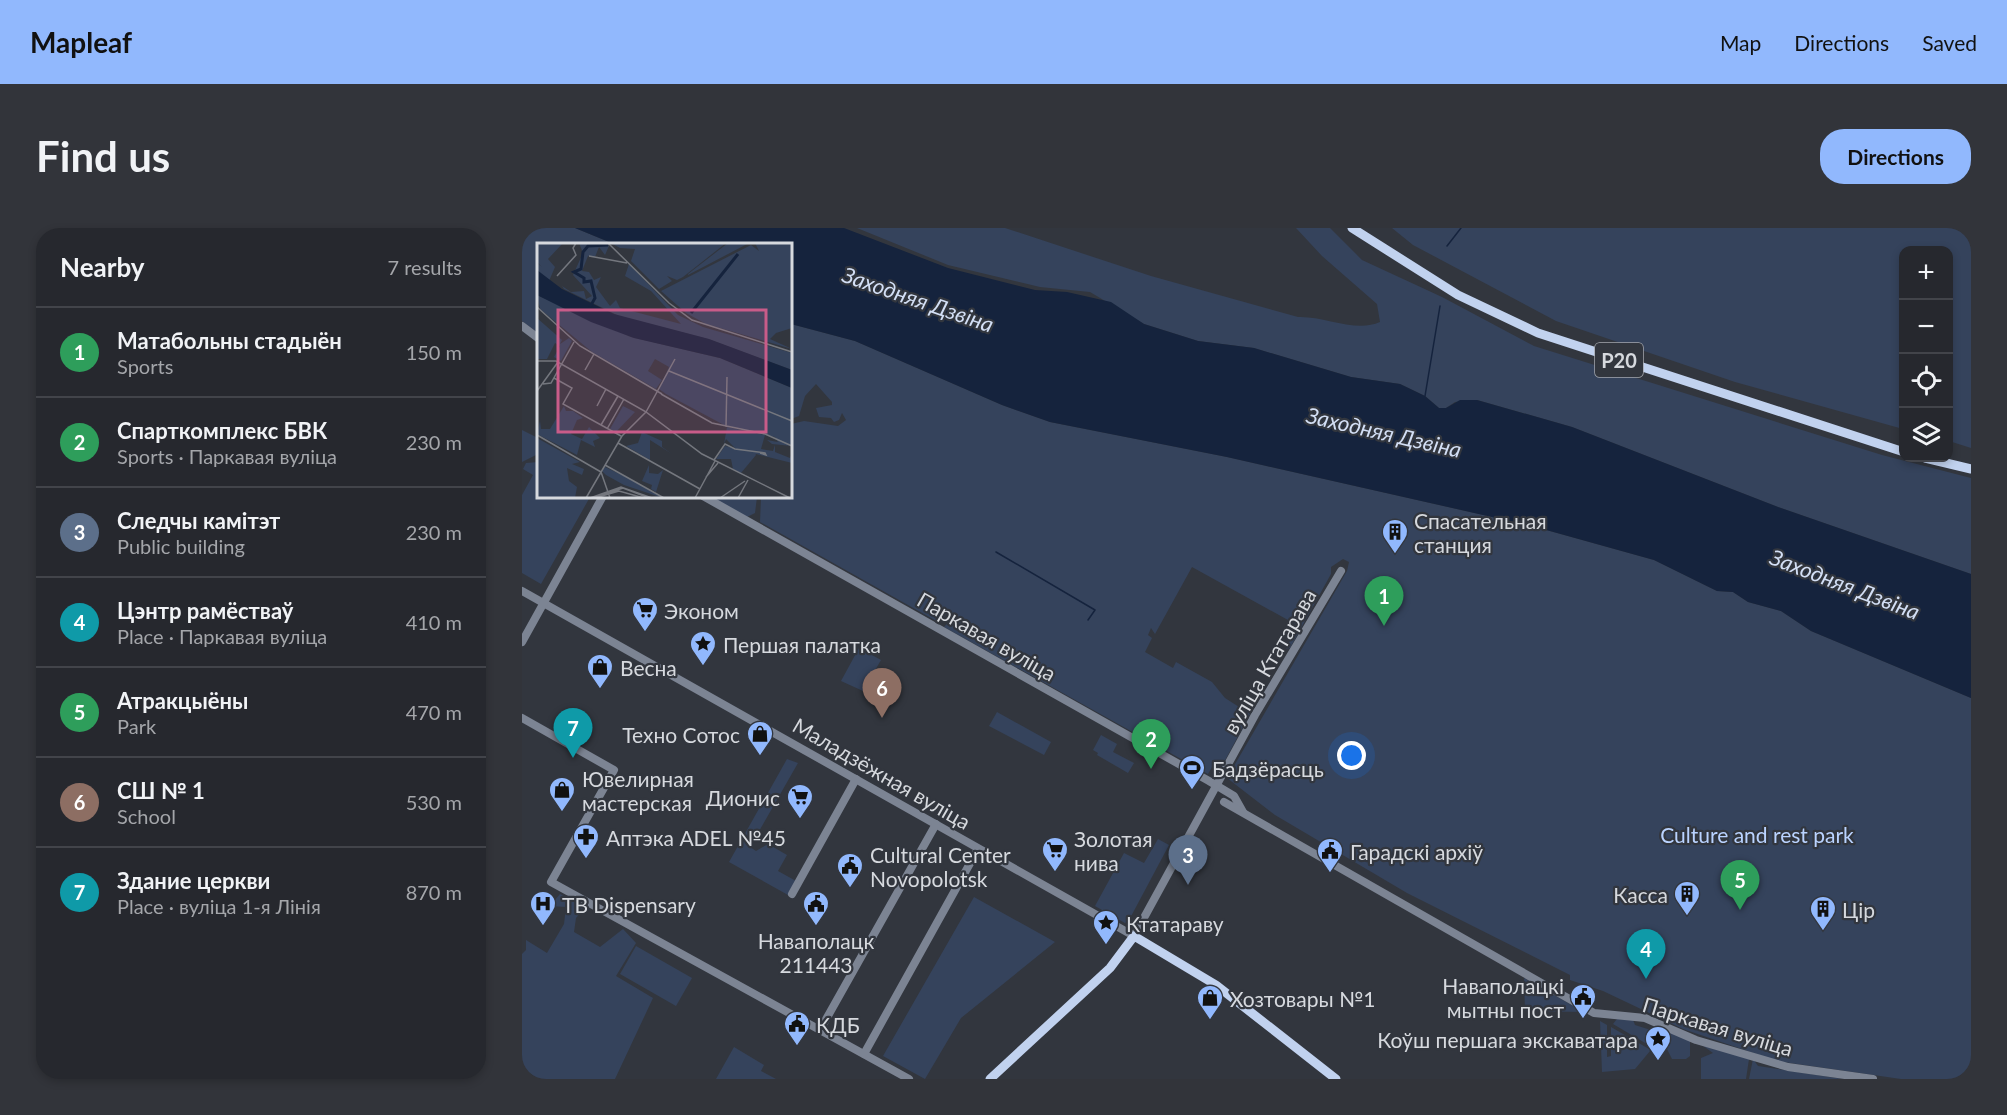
<!DOCTYPE html>
<meta charset="utf-8">
<style>
body{margin:0;font-family:Lato,sans-serif;background:#32343a;color:#f1f3f6}
.controls{position:absolute;right:18px;top:18px;display:grid;overflow:hidden;border-radius:12px;box-shadow:0 3px 9px #0003}
.controls button{width:54px;height:54px;display:grid;place-items:center;padding:0;border:0;border-bottom:2px solid #42444a;background:#26282e;color:#f1f3f6;font:30px sans-serif}
.you{position:absolute;left:830px;top:528px;width:21px;height:21px;margin:-15px;border:4px solid #fff;border-radius:50%;background:#1a73e8;box-shadow:0 0 0 9px #1a73e833}
.badge{display:grid;place-items:center;width:39px;height:39px;border-radius:50%;background:#91b8fd;color:#fff;font-size:20px;font-weight:700}
.pin{position:absolute;translate:-50% -50px;filter:drop-shadow(0 2px 3px #0008)}
.pin::after{content:'';position:absolute;top:32px;width:21px;height:18px;background:inherit;clip-path:polygon(0 0,100% 0,50% 100%)}
.list{margin:0;padding:0;list-style:none}
h2{display:flex;justify-content:space-between;align-items:center;height:78px;margin:0;padding:0 24px;font-size:26px}
h2 small{font-size:20px;font-weight:400;color:#a4a6aa}
.list li{display:grid;grid-template-columns:39px 1fr auto;gap:18px;align-items:center;box-sizing:border-box;height:90px;padding:0 24px;border-top:2px solid #42444a}
.list b{display:block;font-size:22px;white-space:nowrap}
.list p{margin:0;font-size:20px;white-space:nowrap;color:#a4a6aa}
.list em{font-size:20px;font-style:normal;color:#a4a6aa}
.icon{flex:none;width:33px;height:33px;fill:none;stroke:currentColor;stroke-width:2;stroke-linecap:round;stroke-linejoin:round}
.map{position:relative;flex:none;width:1449px;height:851px;overflow:hidden;border-radius:24px}
header{display:flex;align-items:center;gap:36px;box-sizing:border-box;height:84px;padding:0 30px;background:#91b8fd;color:#111}
header strong{font-size:28px}
nav{display:flex;gap:33px;margin-inline-start:auto;font-size:21px}
.intro{display:flex;align-items:center;justify-content:space-between;box-sizing:border-box;height:144px;padding:0 36px}
h1{margin:0;font-size:42px}
.button{padding:15px 27px;border-radius:24px;background:#91b8fd;color:#111;font-size:21px;font-weight:700}
main{display:flex;gap:36px;padding:0 36px}
aside{flex:1;background:#26282e;border-radius:24px;box-shadow:0 3px 9px #0003}
.map>svg:first-child{display:block}
.green{fill:#35435c}
.water{fill:#15233d}
.lines{fill:none;stroke-linecap:round;stroke-linejoin:round}
.stream{stroke:#15233d;stroke-width:1.5}
.minor{stroke:#7c8493;stroke-width:8}
.major{stroke:#c1d2ef;stroke-width:9}
.labels{text-anchor:middle;dominant-baseline:central;stroke-width:4.5;stroke-linejoin:round;paint-order:stroke}
.shield{fill:#32363e;stroke:#a5a8ae;stroke-width:1.5}
.shield-label{font-size:20px;font-weight:bold;fill:#d6d9de}
.poi-label{font-size:21px;fill:#d6d9de;stroke:#32363e;text-anchor:start}
.street-label{font-size:21px;fill:#d6d9de;stroke:#32363e}
.park-label{font-size:21px;fill:#bad3ff;stroke:#32363e}
.water-label{font-size:22px;font-style:italic;fill:#d3dff5;stroke:#32363e}
.inset-river{fill:none;stroke:#15233d;stroke-width:3}
.inset-road{fill:none;stroke:#74777e;stroke-width:1.5}
.view{fill:#c95c89;fill-opacity:0.15;stroke:#c95c89;stroke-width:3}
.inset-edge{fill:none;stroke:#d6d9de;stroke-width:3}
</style>
<header>
<strong>Mapleaf</strong>
<nav><a>Map</a><a>Directions</a><a>Saved</a></nav>
</header>
<div class="intro"><h1>Find us</h1><a class="button">Directions</a></div>
<main>
<aside>
<h2>Nearby<small>7 results</small></h2>
<ul class="list">
<li><span class="badge" style="background:#2e9e5b">1</span><div><b>Матабольны стадыён</b><p>Sports</p></div><em>150 m</em></li>
<li><span class="badge" style="background:#2e9e5b">2</span><div><b>Спарткомплекс БВК</b><p>Sports · Паркавая вуліца</p></div><em>230 m</em></li>
<li><span class="badge" style="background:#5c6f8a">3</span><div><b>Следчы камітэт</b><p>Public building</p></div><em>230 m</em></li>
<li><span class="badge" style="background:#0f9aa8">4</span><div><b>Цэнтр рамёстваў</b><p>Place · Паркавая вуліца</p></div><em>410 m</em></li>
<li><span class="badge" style="background:#2e9e5b">5</span><div><b>Атракцыёны</b><p>Park</p></div><em>470 m</em></li>
<li><span class="badge" style="background:#8d6e63">6</span><div><b>СШ № 1</b><p>School</p></div><em>530 m</em></li>
<li><span class="badge" style="background:#0f9aa8">7</span><div><b>Здание церкви</b><p>Place · вуліца 1-я Лінія</p></div><em>870 m</em></li>
</ul>
</aside>
<div class="map">
<svg width="1449" height="851" viewBox="0 0 1449 851">
<rect width="100%" height="100%" fill="#32363e"/>
<g class="green">
<path d="M0 0H53L92 16H16V105L0 93Z"/>
<path d="M335 0H483L629 48 776 89C803 88 834 105 858 94L855 76 800 28 774 0H808L840 32 920 69 1012 118 1360 227 1449 250V346L1256 279 1050 199 955 172 933 174 924 180H917L903 168 878 156 829 149 732 120 676 113 622 96 568 64 518 59 426 37Z"/>
<path d="M870 0H1449V220L1427 213 1426 22H1382L1381 201 1213 154 1034 93 891 17Z"/>
<path d="M269 96 333 113 480 177 528 194 705 229 1010 298 1132 332 1195 363 1211 364 1226 374 1259 383 1289 403 1449 470V851H1379L1255 833 1161 801 1081 763 1048 752V747L885 665 753 587 705 550 825 343 827 334 821 331 809 339V346L768 420 764 421 775 397 670 339 633 406 629 400 626 407 630 410 623 424 651 440 654 434 690 454 703 470 728 486 700 538 693 534 686 546 422 399 431 389 425 385 418 395 238 294 239 269 268 268 269 196 282 193 316 198 324 192 320 185 317 192 312 194 309 190 297 189 294 180 310 177V174L294 156 283 168 277 188 269 191Z"/>
<path d="M0 202 16 210V226L0 234Z"/>
<path d="M16 234V268L68 269 19 356 0 345V267L11 247 1 241 4 235Z"/>
<path d="M188 269H235L233 285 225 289Z"/>
<path d="M337 420 359 432 341 463 319 453Z"/>
<path d="M475 484 529 514 522 527 467 498Z"/>
<path d="M579 507 595 516 591 524 612 535 606 545 575 527 576 525 571 522Z"/>
<path d="M265 531 276 535 228 619 234 623 246 616 265 627 256 643 274 653 266 667 207 634Z"/>
<path d="M636 611 647 617 606 694 603 695 573 678 602 625 622 635Z"/>
<path d="M38 666 63 679 54 690 52 704 78 719 101 701 114 715 94 748 131 770 93 851H0V726L4 722V712L25 725 42 696 44 679 28 678Z"/>
<path d="M452 669 533 714 439 790 403 851 361 828Z"/>
<path d="M114 718 170 750 154 778 98 746Z"/>
<path d="M1002 750 1062 784 1003 783Z"/>
<path d="M1095 791 1111 792 1113 797 1141 806V818L1135 822 1091 796Z"/>
<path d="M1078 793 1085 797V829L1089 828V799L1127 821 1128 823 1113 841 1080 844Z"/>
<path d="M1144 802 1168 812V828L1164 831H1150L1144 819Z"/>
<path d="M1180 817 1227 831 1224 851H1179V830L1191 825Z"/>
<path d="M212 819 242 837 239 843 254 851H194Z"/>
<path d="M1231 831 1236 838 1321 851H1227Z"/>
</g>
<path class="water" d="M53 0H322L426 40 513 62 545 64 589 74 622 96 676 113 732 120 829 149 878 156 903 168 917 180H924L938 172H955L1050 199 1256 279 1449 346V470L1289 403 1259 383 1226 374 1211 364 1195 363 1132 332 1010 298 705 229 528 194 480 177 333 113 269 96 268 16H92Z"/>
<g class="lines">
<g class="stream">
<path d="M925 18 939 0"/>
<path d="M903 168 918 78"/>
<path d="M474 324 573 382 566 392"/>
</g>
<g class="minor">
<path d="M0 98 16 110"/>
<path d="M181 268 687 553 712 568 721 584"/>
<path d="M0 363 612 708 733 487 819 343"/>
<path d="M0 414 81 268"/>
<path d="M0 490 92 542 29 654 387 851"/>
<path d="M702 574 1072 785 1123 790 1174 812 1266 839 1351 851"/>
<path d="M270 666 334 551"/>
<path d="M298 802 414 596"/>
<path d="M342 826 456 621"/>
</g>
<g class="major">
<path d="M830 0 936 67 1016 105 1382 224"/>
<path d="M1403 230 1449 241"/>
<path d="M468 851 588 740 612 708 694 757 814 851"/>
</g>
</g>
<defs>
<symbol id="building-pin" viewBox="-11 -11 22 30"><path d="M0 17L-7.5 6A9.5 9.5 0 1 1 7.5 6Z" fill="#91b8fd" stroke="#32363e"/><path d="M-4-6H4V6H1V3H-1V6H-4ZM-2.5-4.3h1.7v1.8h-1.7ZM.8-4.3h1.7v1.8H.8ZM-2.5-1h1.7V.8h-1.7ZM.8-1h1.7V.8H.8Z" fill="#111"/></symbol>
<symbol id="supermarket-pin" viewBox="-11 -11 22 30"><path d="M0 17L-7.5 6A9.5 9.5 0 1 1 7.5 6Z" fill="#91b8fd" stroke="#32363e"/><path d="M-6-5.5h2.5l.6 2H6L4.5 2H-2.5L-4.4-4H-6ZM-1.5 3.2a1.3 1.3 0 1 0 .1 0ZM3 3.2a1.3 1.3 0 1 0 .1 0Z" fill="#111"/></symbol>
<symbol id="sight-pin" viewBox="-11 -11 22 30"><path d="M0 17L-7.5 6A9.5 9.5 0 1 1 7.5 6Z" fill="#91b8fd" stroke="#32363e"/><path d="M0-6L1.8-2.2L6-1.7L2.9 1.2L3.7 5.4L0 3.3L-3.7 5.4L-2.9 1.2L-6-1.7L-1.8-2.2Z" fill="#111"/></symbol>
<symbol id="shop-pin" viewBox="-11 -11 22 30"><path d="M0 17L-7.5 6A9.5 9.5 0 1 1 7.5 6Z" fill="#91b8fd" stroke="#32363e"/><path d="M-5-2.5h2.3a2.7 3.5 0 0 1 5.4 0H5L5.5 6h-11ZM-1.5-2.5h3a1.5 2.3 0 0 0-3 0Z" fill="#111"/></symbol>
<symbol id="stadium-pin" viewBox="-11 -11 22 30"><path d="M0 17L-7.5 6A9.5 9.5 0 1 1 7.5 6Z" fill="#91b8fd" stroke="#32363e"/><path d="M0-5a6.5 5 0 1 0 0 10a6.5 5 0 1 0 0-10ZM-3.5-1.8h7v3.6h-7Z" fill="#111"/></symbol>
<symbol id="pharmacy-pin" viewBox="-11 -11 22 30"><path d="M0 17L-7.5 6A9.5 9.5 0 1 1 7.5 6Z" fill="#91b8fd" stroke="#32363e"/><path d="M-2-6h4v4h4v4h-4v4h-4v-4h-4v-4h4Z" fill="#111"/></symbol>
<symbol id="civic-pin" viewBox="-11 -11 22 30"><path d="M0 17L-7.5 6A9.5 9.5 0 1 1 7.5 6Z" fill="#91b8fd" stroke="#32363e"/><path d="M-.6-6.5H3V-4.5H.6V-3L4-1V1h2V6H-6V1h2V-1L-.6-3ZM-1.2 2.5V6h2.4V2.5Z" fill="#111"/></symbol>
<symbol id="hospital-pin" viewBox="-11 -11 22 30"><path d="M0 17L-7.5 6A9.5 9.5 0 1 1 7.5 6Z" fill="#91b8fd" stroke="#32363e"/><path d="M-5-5h3v3.5h4V-5h3V5h-3V1.5h-4V5h-3Z" fill="#111"/></symbol>
</defs>
<g fill-rule="evenodd">
<use href="#building-pin" x="858" y="289" width="30" height="40"/>
<use href="#supermarket-pin" x="108" y="367" width="30" height="40"/>
<use href="#sight-pin" x="166" y="401" width="30" height="40"/>
<use href="#shop-pin" x="63" y="424" width="30" height="40"/>
<use href="#shop-pin" x="223" y="491" width="30" height="40"/>
<use href="#stadium-pin" x="655" y="525" width="30" height="40"/>
<use href="#shop-pin" x="25" y="547" width="30" height="40"/>
<use href="#supermarket-pin" x="263" y="554" width="30" height="40"/>
<use href="#pharmacy-pin" x="49" y="594" width="30" height="40"/>
<use href="#supermarket-pin" x="518" y="607" width="30" height="40"/>
<use href="#civic-pin" x="793" y="608" width="30" height="40"/>
<use href="#civic-pin" x="313" y="623" width="30" height="40"/>
<use href="#building-pin" x="1150" y="651" width="30" height="40"/>
<use href="#hospital-pin" x="6" y="661" width="30" height="40"/>
<use href="#civic-pin" x="279" y="661" width="30" height="40"/>
<use href="#building-pin" x="1286" y="666" width="30" height="40"/>
<use href="#sight-pin" x="569" y="680" width="30" height="40"/>
<use href="#civic-pin" x="1046" y="754" width="30" height="40"/>
<use href="#shop-pin" x="673" y="755" width="30" height="40"/>
<use href="#civic-pin" x="260" y="781" width="30" height="40"/>
<use href="#sight-pin" x="1121" y="796" width="30" height="40"/>
</g>
<g class="labels">
<rect class="shield" x="1073" y="115" width="48" height="34" rx="4.5"/>
<g class="shield-label">
<text x="1097" y="132">Р20</text>
</g>
<g class="poi-label">
<text x="892" y="292">Спасательная<tspan x="892" dy="24">станция</tspan></text>
<text x="142" y="382">Эконом</text>
<text x="201" y="416">Першая палатка</text>
<text x="98" y="439">Весна</text>
<text x="218" y="506" text-anchor="end">Техно Сотос</text>
<text x="690" y="540">Бадзёрасць</text>
<text x="60" y="550">Ювелирная<tspan x="60" dy="24">мастерская</tspan></text>
<text x="258" y="569" text-anchor="end">Дионис</text>
<text x="84" y="609">Аптэка ADEL №45</text>
<text x="552" y="610">Золотая<tspan x="552" dy="24">нива</tspan></text>
<text x="828" y="623">Гарадскі архіў</text>
<text x="348" y="626">Cultural Center<tspan x="348" dy="24">Novopolotsk</tspan></text>
<text x="1146" y="666" text-anchor="end">Касса</text>
<text x="40" y="676">TB Dispensary</text>
<text x="1320" y="681">Цір</text>
<text x="604" y="695">Ктатараву</text>
<text x="294" y="712" text-anchor="middle">Наваполацк<tspan x="294" dy="24">211443</tspan></text>
<text x="1042" y="757" text-anchor="end">Наваполацкі<tspan x="1042" dy="24">мытны пост</tspan></text>
<text x="708" y="770">Хозтовары №1</text>
<text x="294" y="796">КДБ</text>
<text x="1116" y="811" text-anchor="end">Коўш першага экскаватара</text>
</g>
<g class="street-label">
<text transform="translate(465 408) rotate(30)">Паркавая вуліца</text>
<text transform="translate(747 433) rotate(-60)">вуліца Ктатарава</text>
<text transform="translate(360 545) rotate(30)">Маладзёжная вуліца</text>
<text transform="translate(1196 798) rotate(17)">Паркавая вуліца</text>
</g>
<g class="park-label">
<text x="1235" y="606">Culture and rest park</text>
</g>
<g class="water-label">
<text transform="translate(396 71) rotate(19)">Заходняя Дзвіна</text>
<text transform="translate(862 204) rotate(13)">Заходняя Дзвіна</text>
<text transform="translate(1323 356) rotate(21)">Заходняя Дзвіна</text>
</g>
</g>
<g transform="translate(15 15)">
<rect width="255" height="255" fill="#32363e"/>
<path d="M0 0H26L11 16 18 24 12 38 0 27V20L5 24 0 19ZM42 0H69L72 3 68 12 62 4 58 14 51 13 45 28 52 29 57 37 64 34 59 44 73 63 79 57 83 65 144 81 114 48 88 33 92 21 141 72 166 84 255 110V127L171 96 82 73 27 46 25 43 34 49 47 48 49 56 55 53 36 32 46 10ZM74 0H189L146 34 140 37 130 33 135 38 122 46 94 18 98 6 83 5ZM191 0H212L151 32V31ZM218 0H255V85L239 90 233 96 255 106 169 81 149 70 124 48 214 2 222 8ZM0 52 94 94 183 115 255 145V203L235 201 230 197 241 199 238 194 187 182 129 151 122 146 132 124 118 116 111 128 125 137 119 146 55 109 3 66ZM0 75 25 97 23 101 32 95 35 98 24 118 17 114 23 103 18 100 10 116H0ZM27 163 29 168H36L46 175 40 177 34 191 45 196 52 184 63 195 56 198 58 204 44 197 40 212 0 191 3 178 4 186H13ZM86 163 98 169 79 189 73 186ZM190 184 228 192 224 206 236 208 238 202V209L253 215 255 210V220L199 206 189 196 187 201ZM105 189 125 198V204L135 211 113 197V217L89 203 101 200ZM0 195 43 219 35 221 47 226 45 232 30 225 32 238 40 244 38 255H0ZM188 203 218 210 219 212 204 230 196 226 194 216H179ZM112 222V230L121 231 126 227 119 249 114 246 115 242 105 238ZM68 224 89 234 126 255 87 242 69 232 65 228Z" fill="#35435c"/>
<path d="M0 27 25 46 77 71 172 96 255 127V145L183 115 97 95 54 79 0 52Z" fill="#15233d"/>
<path class="inset-river" d="M53 64 58 55 54 38 47 39V35L37 29 44 26 46 9 51 3 71 2M154 70 201 11"/>
<path class="inset-road" d="M71 0 132 60 155 77 255 109M52 13 90 20M20 33 39 12 36 5 39 0M0 64 43 103 125 151M0 118H19L109 169 138 116M48 127 57 111M132 128 255 178M17 135 35 145 26 161 84 193M6 141 14 140 37 99M0 148 21 119M124 151 175 180 228 191 255 203M60 163 69 146M64 182 81 153M189 184 190 134M70 186 87 156M0 192 64 229M81 200 163 246M177 217 188 201 198 206 228 210 229 212 223 210M68 222 127 255M64 229 73 255M169 234 181 220M49 255 85 193 109 169 165 211 253 255M53 255 84 244 115 255M56 255 86 245 112 255M58 255 82 248 107 255M158 255 178 218M183 255 208 238M201 255 211 237"/>
<path class="view" d="M21 67H229V189H21Z"/>
<rect width="255" height="255" class="inset-edge"/>
</g>
</svg>
<div class="controls">
<button>+</button>
<button>−</button>
<button><svg class="icon" aria-label="locate" viewBox="0 0 24 24"><circle cx="12" cy="12" r="6"/><path d="M12 2v4M12 18v4M2 12h4M18 12h4"/></svg></button>
<button><svg class="icon" aria-label="layers" viewBox="0 0 24 24"><path d="M12 4l9 5-9 5-9-5zM3 14l9 5 9-5"/></svg></button>
</div>
<div class="you"></div>
<div class="pin badge" style="left:862px;top:398px;background:#2e9e5b">1</div>
<div class="pin badge" style="left:629px;top:541px;background:#2e9e5b">2</div>
<div class="pin badge" style="left:666px;top:657px;background:#5c6f8a">3</div>
<div class="pin badge" style="left:1124px;top:751px;background:#0f9aa8">4</div>
<div class="pin badge" style="left:1218px;top:682px;background:#2e9e5b">5</div>
<div class="pin badge" style="left:360px;top:490px;background:#8d6e63">6</div>
<div class="pin badge" style="left:51px;top:530px;background:#0f9aa8">7</div>
</div>
</main>
